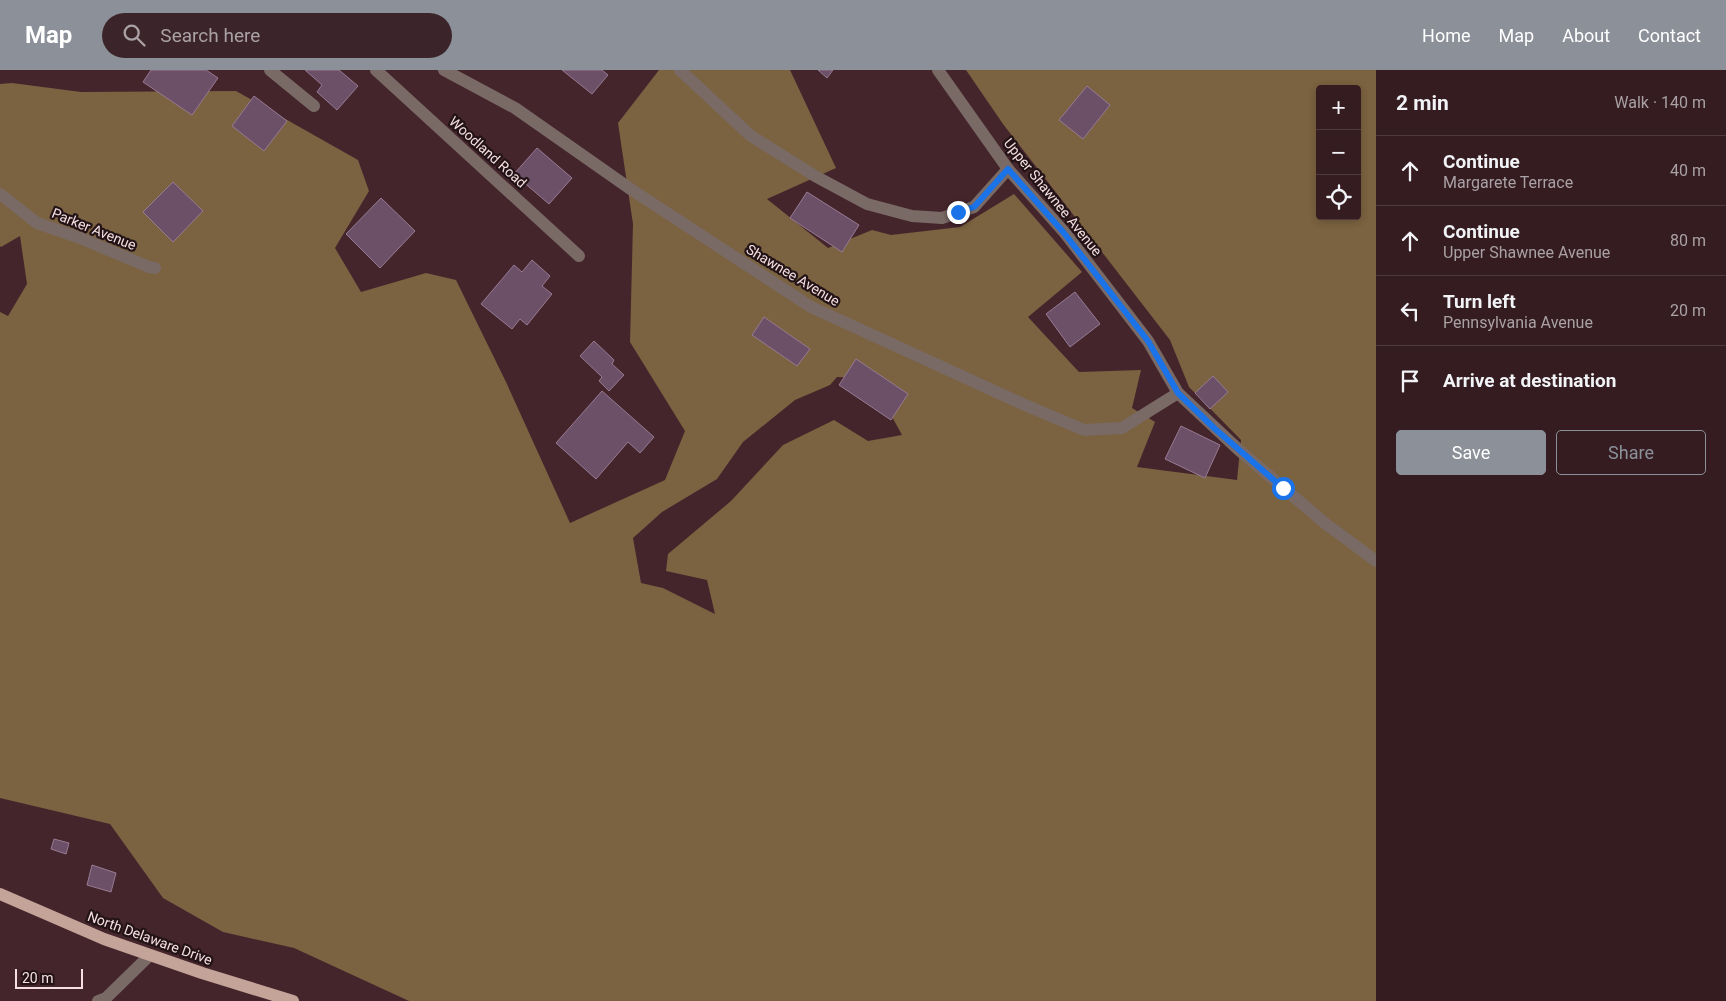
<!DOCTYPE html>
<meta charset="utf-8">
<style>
body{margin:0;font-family:Roboto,sans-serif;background:#3c252a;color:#f1f3f6}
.controls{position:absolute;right:15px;top:15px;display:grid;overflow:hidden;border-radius:5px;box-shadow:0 2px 8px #0003}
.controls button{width:45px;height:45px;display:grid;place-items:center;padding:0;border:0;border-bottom:1px solid #4e3a3f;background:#341c21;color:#f1f3f6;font:25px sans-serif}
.scale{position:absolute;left:15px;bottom:12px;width:68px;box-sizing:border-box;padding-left:5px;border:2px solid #f5dfe3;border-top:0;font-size:14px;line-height:18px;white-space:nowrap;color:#f5dfe3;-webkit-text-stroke:4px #221316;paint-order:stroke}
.stop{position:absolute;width:15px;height:15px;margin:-11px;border:4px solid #1a73e8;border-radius:50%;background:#fff}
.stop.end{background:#1a73e8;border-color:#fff;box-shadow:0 1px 5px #0008}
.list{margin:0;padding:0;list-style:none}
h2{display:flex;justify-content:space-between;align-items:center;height:65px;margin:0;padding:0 20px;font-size:21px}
h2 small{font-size:16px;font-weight:400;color:#a9a1a5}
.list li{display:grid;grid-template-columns:32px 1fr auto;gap:15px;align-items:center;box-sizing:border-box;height:70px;padding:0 20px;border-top:1px solid #4e3a3f}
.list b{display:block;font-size:19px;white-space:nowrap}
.list p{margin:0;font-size:16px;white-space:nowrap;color:#a9a1a5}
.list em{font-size:16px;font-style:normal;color:#a9a1a5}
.actions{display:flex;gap:10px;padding:15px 20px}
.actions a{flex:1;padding:11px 0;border:1px solid #8c9099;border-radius:5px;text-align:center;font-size:18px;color:#8c9099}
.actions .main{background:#8c9099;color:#fff}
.icon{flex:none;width:28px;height:28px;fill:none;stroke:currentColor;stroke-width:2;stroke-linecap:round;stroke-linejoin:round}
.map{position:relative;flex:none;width:1376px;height:931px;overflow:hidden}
header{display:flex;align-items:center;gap:30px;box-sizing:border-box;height:70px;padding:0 25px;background:#8c9099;color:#fff}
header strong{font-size:24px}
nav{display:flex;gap:28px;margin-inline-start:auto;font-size:18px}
.search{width:350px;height:45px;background:#3c252a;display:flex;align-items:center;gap:12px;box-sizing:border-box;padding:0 18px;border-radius:28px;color:#a9a1a5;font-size:19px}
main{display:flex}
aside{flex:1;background:#341c21}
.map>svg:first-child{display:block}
.forest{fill:#7b6240;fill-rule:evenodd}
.building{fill:#6b5067;stroke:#977b93}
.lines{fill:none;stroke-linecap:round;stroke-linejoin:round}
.minor{stroke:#7a6a65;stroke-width:12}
.major{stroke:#c4a398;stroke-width:12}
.route{stroke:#1a73e8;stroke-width:6}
.labels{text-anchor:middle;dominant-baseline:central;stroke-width:4.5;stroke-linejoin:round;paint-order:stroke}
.street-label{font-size:14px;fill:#f5dfe3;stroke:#221316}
</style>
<header>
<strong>Map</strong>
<div class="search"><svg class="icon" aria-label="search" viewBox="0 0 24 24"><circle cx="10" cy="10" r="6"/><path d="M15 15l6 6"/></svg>Search here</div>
<nav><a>Home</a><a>Map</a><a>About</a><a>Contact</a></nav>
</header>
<main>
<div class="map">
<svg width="1376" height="931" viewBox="0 0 1376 931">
<rect width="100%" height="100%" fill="#45252c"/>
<path class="forest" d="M659 0H790L836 98 767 129 828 178 872 160 891 165 960 157 1014 124 1082 202 1028 247 1079 302 1141 300 1132 338 1155 352 1137 397 1237 410 1241 370 1189 317 1170 270 1003 54 966 0H1376V931H409L294 878 223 862 163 828 110 754 0 728V242L8 246 27 214 20 166 1 177 0 176V14L12 13 81 22 236 21 358 90 369 121 335 178 361 222 426 203 456 210 506 312 570 453 665 410 685 361 630 272 633 154 618 53ZM1320 19H1357V146H1320ZM837 307 861 308 874 314 902 365 868 371 834 350 783 375 731 431 668 484 666 501 707 510 715 544 663 518 641 513 633 468 662 442 717 409 743 372 795 330 830 315Z"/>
<g class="building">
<path d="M151 0H206L218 8 192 45 143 12Z"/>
<path d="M305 0H339L358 16 337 40 317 22 322 15Z"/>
<path d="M562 0H602L608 5 592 24Z"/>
<path d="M818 0H833L827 8Z"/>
<path d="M1087 16 1110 35 1083 69 1059 50Z"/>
<path d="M254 26 287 51 264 81 232 56Z"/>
<path d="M537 78 572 108 549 134 514 104Z"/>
<path d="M173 112 203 141 173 172 143 142Z"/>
<path d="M807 122 859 155 842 182 790 148Z"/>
<path d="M381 128 415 161 380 198 346 164Z"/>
<path d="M532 190 550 206 542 216 552 224 527 255 520 249 512 259 481 234 514 195 522 202Z"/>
<path d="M1075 222 1100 254 1070 277 1046 244Z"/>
<path d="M764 247 810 279 797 296 752 265Z"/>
<path d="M594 271 614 290 612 294 624 305 609 321 599 311 602 307 580 286Z"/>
<path d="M856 289 908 324 891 350 839 315Z"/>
<path d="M1213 306 1228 322 1210 339 1195 323Z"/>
<path d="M602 321 654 367 640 383 628 372 596 409 556 373Z"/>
<path d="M1181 356 1220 375 1205 408 1165 389Z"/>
<path d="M54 769 69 773 66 784 51 779Z"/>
<path d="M92 795 116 803 111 822 87 815Z"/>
</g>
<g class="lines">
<g class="minor">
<path d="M270 0 314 36"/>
<path d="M376 0 579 186"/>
<path d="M444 0 515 38 632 120 811 237 1025 335 1084 360 1122 358 1178 323"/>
<path d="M680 0 751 66 815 106 867 134 912 146 942 148 974 137 1008 99"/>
<path d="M938 0 1008 99 1065 163 1148 271 1178 323 1240 381 1326 454 1376 491"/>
<path d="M0 124 37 153 80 168 149 197 155 198"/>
<path d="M98 931 106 928 150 885"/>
</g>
<path class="major" d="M0 824 104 869 202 903 293 931"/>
</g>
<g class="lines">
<path class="route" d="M958 142 974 137 1008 99 1064 163 1148 271 1178 323 1214 358 1283 418"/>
</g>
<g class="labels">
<g class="street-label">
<text transform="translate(488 82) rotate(42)">Woodland Road</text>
<text transform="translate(1053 127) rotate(51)">Upper Shawnee Avenue</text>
<text transform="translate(94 159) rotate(22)">Parker Avenue</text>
<text transform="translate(793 205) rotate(31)">Shawnee Avenue</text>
<text transform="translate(150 868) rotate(20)">North Delaware Drive</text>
</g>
</g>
</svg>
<div class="controls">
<button>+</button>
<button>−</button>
<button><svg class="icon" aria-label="locate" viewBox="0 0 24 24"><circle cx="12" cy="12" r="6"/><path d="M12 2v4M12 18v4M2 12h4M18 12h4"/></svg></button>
</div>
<div class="scale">20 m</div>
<div class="stop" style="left:1283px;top:418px"></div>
<div class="stop end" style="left:958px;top:142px"></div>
</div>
<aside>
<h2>2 min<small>Walk · 140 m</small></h2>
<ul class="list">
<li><svg class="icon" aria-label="ahead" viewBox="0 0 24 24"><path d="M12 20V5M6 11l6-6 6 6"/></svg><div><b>Continue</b><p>Margarete Terrace</p></div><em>40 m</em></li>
<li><svg class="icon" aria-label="ahead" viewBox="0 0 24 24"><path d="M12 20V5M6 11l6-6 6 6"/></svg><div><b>Continue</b><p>Upper Shawnee Avenue</p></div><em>80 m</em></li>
<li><svg class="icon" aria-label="left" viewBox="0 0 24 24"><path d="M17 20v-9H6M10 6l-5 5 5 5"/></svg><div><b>Turn left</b><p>Pennsylvania Avenue</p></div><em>20 m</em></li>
<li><svg class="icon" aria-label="arrive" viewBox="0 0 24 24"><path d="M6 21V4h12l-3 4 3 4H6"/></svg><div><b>Arrive at destination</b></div></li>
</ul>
<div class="actions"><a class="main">Save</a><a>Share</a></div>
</aside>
</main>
